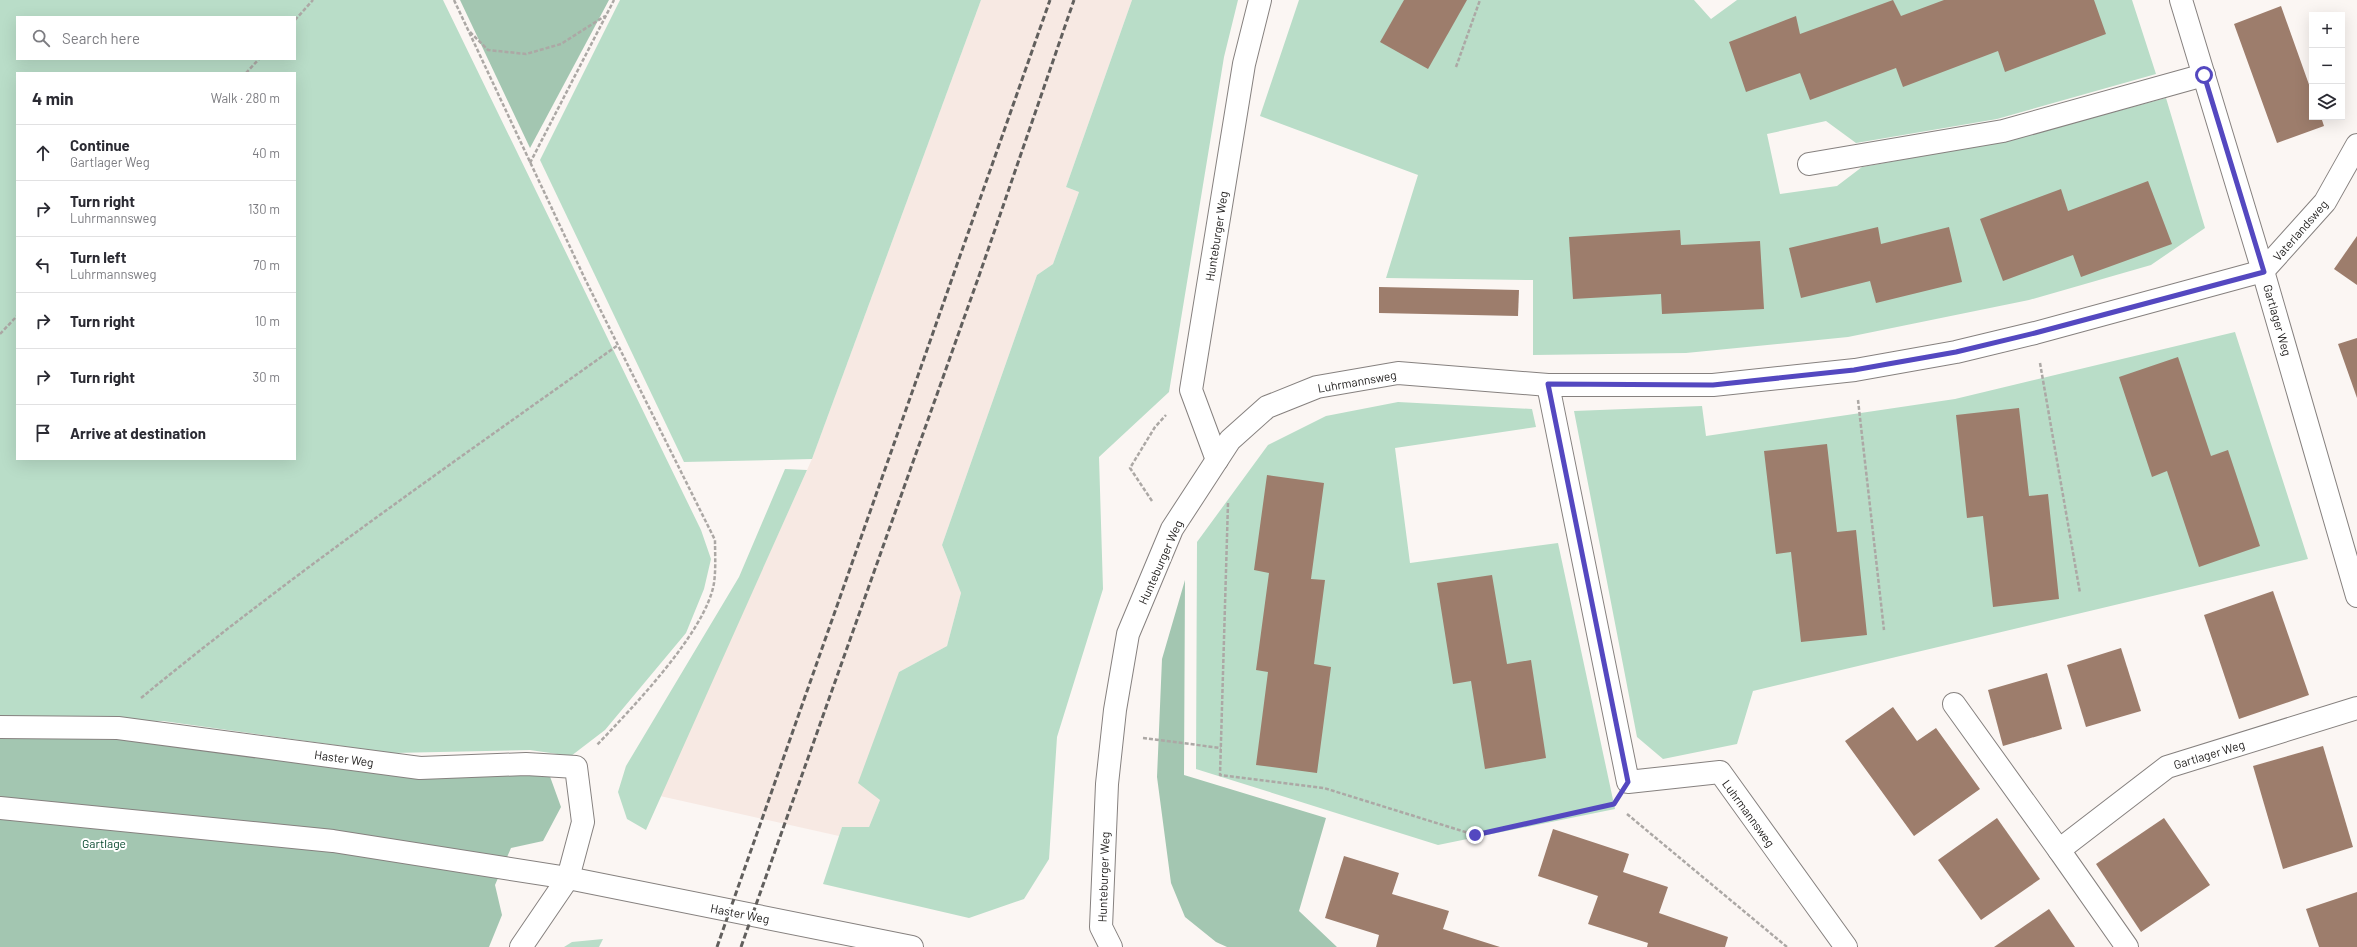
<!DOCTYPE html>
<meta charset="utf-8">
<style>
body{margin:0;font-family:Barlow,sans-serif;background:#f2f2f3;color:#2b2b33}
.controls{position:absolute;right:12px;top:12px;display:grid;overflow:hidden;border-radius:0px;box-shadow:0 4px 16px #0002}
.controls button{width:36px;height:36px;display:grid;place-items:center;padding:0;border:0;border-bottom:1px solid #e1e1e2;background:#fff;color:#2b2b33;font:20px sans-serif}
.stop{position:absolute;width:12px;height:12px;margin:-9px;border:3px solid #5448c0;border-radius:50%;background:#fff}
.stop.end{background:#5448c0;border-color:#fff;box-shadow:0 1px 4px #0008}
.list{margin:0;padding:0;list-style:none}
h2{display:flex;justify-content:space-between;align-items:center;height:52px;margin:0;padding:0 16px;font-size:17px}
h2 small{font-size:13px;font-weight:400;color:#7c7c81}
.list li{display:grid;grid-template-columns:26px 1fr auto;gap:12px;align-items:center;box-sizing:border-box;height:56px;padding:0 16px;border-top:1px solid #e1e1e2}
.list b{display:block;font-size:15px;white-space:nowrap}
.list p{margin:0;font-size:13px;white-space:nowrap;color:#7c7c81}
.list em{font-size:13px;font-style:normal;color:#7c7c81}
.icon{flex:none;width:22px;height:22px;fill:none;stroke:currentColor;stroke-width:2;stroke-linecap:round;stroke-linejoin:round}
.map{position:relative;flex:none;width:2357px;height:947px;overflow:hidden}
.search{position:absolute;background:#fff;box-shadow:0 4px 16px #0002;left:16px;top:16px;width:280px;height:44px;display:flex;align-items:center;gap:10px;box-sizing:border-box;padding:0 14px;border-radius:0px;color:#7c7c81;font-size:15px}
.panel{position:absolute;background:#fff;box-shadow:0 4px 16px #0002;left:16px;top:72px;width:280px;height:388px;border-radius:0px}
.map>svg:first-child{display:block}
.built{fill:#f7e9e3}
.green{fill:#b9ddc8;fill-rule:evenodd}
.forest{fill:#a3c6b1}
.building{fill:#9d7d6c}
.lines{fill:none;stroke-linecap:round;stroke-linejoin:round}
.lane-casing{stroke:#86817f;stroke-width:24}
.street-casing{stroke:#86817f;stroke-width:24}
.secondary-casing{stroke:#86817f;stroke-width:24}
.path{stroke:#aca8a5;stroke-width:2.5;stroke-dasharray:4 2;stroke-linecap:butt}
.lane{stroke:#fff;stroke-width:22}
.street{stroke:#fff;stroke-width:22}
.secondary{stroke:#fff;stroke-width:22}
.rail{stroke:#615f5d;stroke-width:3;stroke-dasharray:6 3;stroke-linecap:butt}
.route{stroke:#5448c0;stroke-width:5}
.labels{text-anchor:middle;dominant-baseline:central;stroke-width:4;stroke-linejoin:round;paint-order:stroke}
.street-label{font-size:12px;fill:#252322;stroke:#fff}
.park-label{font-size:12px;fill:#05472c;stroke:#fff}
</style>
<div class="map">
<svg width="2357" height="947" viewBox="0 0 2357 947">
<rect width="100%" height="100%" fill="#fbf6f3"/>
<path class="built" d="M981 0H1132L1066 187 1079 192 1053 264 1037 275 942 545 961 593 947 646 899 672 880 800 869 827H842L839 836 660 796 812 459Z"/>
<g class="green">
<path d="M0 0H443L701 530 711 559 704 589 686 633 605 730 571 756 530 750 392 753 163 721 0 719ZM17 17H295V59H17ZM17 73H295V459H17Z"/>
<path d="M620 0H981L812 459 684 462 540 160Z"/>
<path d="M1132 0H1238L1224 57 1169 392 1099 457 1103 589 1057 737 1049 859 1024 899 969 918 823 884 842 827H869L880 800 858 783 899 672 947 646 961 593 942 545 1037 275 1053 264 1079 192 1066 187Z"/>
<path d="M1299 0H1694L1711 19 1737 0H2132L2156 74 1997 119 1856 143 1826 121 1767 134 1780 194 1837 186 1862 167 2005 141 2166 98 2205 228 2151 265 2029 300 1848 337 1686 353 1533 355V280L1386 278 1418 175 1260 116Z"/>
<path d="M2235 332 2308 559 1753 691 1737 744 1663 759 1637 737 1574 411 1702 406 1706 436 1955 399Z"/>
<path d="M1398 402 1532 409 1536 427 1395 448 1410 563 1558 543 1615 809 1438 845 1196 769 1197 542 1268 445 1326 416Z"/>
<path d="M785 469 807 470 646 830 627 819 618 792 626 766 739 577Z"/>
<path d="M603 939 599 947H564L572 942Z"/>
</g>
<g class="forest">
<path d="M460 0H609L530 148Z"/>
<path d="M1185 580 1184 775 1326 818 1299 911 1337 947H1227L1216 942 1185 917 1171 883 1157 777 1162 659Z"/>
<path d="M0 737 132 740 548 771 561 807 543 841 511 848 495 885 502 915 489 947H0Z"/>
</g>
<g class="building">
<path d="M1404 0H1467L1428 69 1380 42Z"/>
<path d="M1893 0 1901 16 1944 0H2094L2106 34 2005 72 1998 51 1903 87 1896 68 1810 100 1800 73 1746 92 1729 42 1796 16 1800 34Z"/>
<path d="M2281 6 2312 93V117H2321L2324 126 2277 143 2234 24Z"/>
<path d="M2148 181 2172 244 2081 277 2073 255 2003 281 1980 219 2061 189 2068 211Z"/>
<path d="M1878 227 1881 244 1949 227 1962 282 1876 303 1870 281 1801 298 1789 248Z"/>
<path d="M1680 230 1681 245 1760 241 1764 309 1662 314 1661 294 1573 299 1569 237Z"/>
<path d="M2357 236V285L2334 269Z"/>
<path d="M1379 287 1519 290 1518 316 1379 313Z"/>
<path d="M2357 338V398L2338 344Z"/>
<path d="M2178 357 2211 456 2228 450 2260 546 2199 567 2167 471 2152 477 2119 377Z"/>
<path d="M2019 408 2029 496 2048 494 2059 599 1993 607 1983 516 1967 518 1956 415Z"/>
<path d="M1827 444 1837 532 1856 530 1867 635 1801 642 1791 552 1776 554 1764 451Z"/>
<path d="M1267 475 1324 483 1311 579 1325 580 1314 664 1331 667 1317 773 1256 765 1268 672 1256 670 1269 573 1254 570Z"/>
<path d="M1492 575 1507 664 1531 660 1546 758 1485 769 1471 681 1453 684 1437 583Z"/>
<path d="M2273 591 2309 695 2239 719 2204 615Z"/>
<path d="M2121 648 2141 711 2086 727 2067 665Z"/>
<path d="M2047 673 2062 729 2003 746 1988 690Z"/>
<path d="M1893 707 1917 741 1936 728 1980 789 1914 836 1845 741Z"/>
<path d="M2323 746 2353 847 2283 869 2253 766Z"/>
<path d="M1997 818 2040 879 1981 920 1938 860Z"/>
<path d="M2164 818 2210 885 2141 932 2096 864Z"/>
<path d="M1553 829 1629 854 1623 872 1668 887 1659 913 1728 937 1725 947H1647L1648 943 1588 924 1598 896 1538 876Z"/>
<path d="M1344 856 1399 873 1392 894 1449 911 1443 929 1500 947H1376L1379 935 1325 918Z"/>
<path d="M2357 892V947H2319L2306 909Z"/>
<path d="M2049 909 2075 947H1994Z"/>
</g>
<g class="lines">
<defs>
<path id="lane" d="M1809 164 2003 131 2204 75"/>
<g id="street">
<path d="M2181 0 2263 271 2357 596"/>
<path d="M1548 385 1628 782 1720 772 1846 947"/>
<path d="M1217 460 1191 390 1244 64 1260 0"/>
<path d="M1954 704 2059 850"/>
<path d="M0 727 118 728 420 768 526 764 576 767 583 822 568 878 521 947"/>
<path d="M1111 947 1101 927 1107 784 1115 710 1128 634 1172 529 1230 440 1267 407 1317 387 1398 373 1548 385H1713L1855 370 1956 352 2035 333 2263 271 2325 202 2357 145"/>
<path d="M2127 947 2059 850 2167 767 2357 708"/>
</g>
<path id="secondary" d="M0 808 333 841 568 878 912 947"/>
</defs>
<use href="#lane" class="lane-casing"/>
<use href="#street" class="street-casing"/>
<use href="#secondary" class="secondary-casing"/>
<g class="path">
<path d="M454 0 585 279 715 540C715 554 716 569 714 583 706 632 631 709 597 745"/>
<path d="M295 20 313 0"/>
<path d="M470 32 488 50 526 54 561 44 605 16"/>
<path d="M1456 67 1480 0"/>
<path d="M246 73 259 59"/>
<path d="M530 163 614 0"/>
<path d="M0 334 17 316"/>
<path d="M2040 363 2080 593"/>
<path d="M1858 400 1884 630"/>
<path d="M1152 501 1130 468 1155 427 1166 415"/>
<path d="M1228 503 1220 775 1324 788 1475 835 1607 805"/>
<path d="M141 698C294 572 457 460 618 345"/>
<path d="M1143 738 1221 748"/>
<path d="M1627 814 1787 947"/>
</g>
<use href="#lane" class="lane"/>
<use href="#street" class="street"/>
<use href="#secondary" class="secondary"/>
<g class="rail">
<path d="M717 947 1050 0"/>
<path d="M741 947 980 273 1074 0"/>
</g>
</g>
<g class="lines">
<path class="route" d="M1475 835 1614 804 1628 782 1548 384 1713 385 1854 370 1956 352 2035 333 2264 272 2204 75"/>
</g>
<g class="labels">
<g class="street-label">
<text transform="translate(2300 230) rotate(-49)">Vaterlandsweg</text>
<text transform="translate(1216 236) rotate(-81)">Hunteburger Weg</text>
<text transform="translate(2278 320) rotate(74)">Gartlager Weg</text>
<text transform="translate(1357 381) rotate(-10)">Luhrmannsweg</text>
<text transform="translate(1160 562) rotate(-66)">Hunteburger Weg</text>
<text transform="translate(2209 754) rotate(-17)">Gartlager Weg</text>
<text transform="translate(344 758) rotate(8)">Haster Weg</text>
<text transform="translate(1749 813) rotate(54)">Luhrmannsweg</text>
<text transform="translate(1103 877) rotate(-88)">Hunteburger Weg</text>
<text transform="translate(740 913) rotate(11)">Haster Weg</text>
</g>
<g class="park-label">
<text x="104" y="843">Gartlage</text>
</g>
</g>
</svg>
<div class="controls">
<button>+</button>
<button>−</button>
<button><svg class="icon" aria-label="layers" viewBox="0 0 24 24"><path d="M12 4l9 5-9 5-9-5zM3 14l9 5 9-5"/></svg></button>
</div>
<div class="stop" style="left:2204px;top:75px"></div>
<div class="stop end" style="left:1475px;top:835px"></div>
<div class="search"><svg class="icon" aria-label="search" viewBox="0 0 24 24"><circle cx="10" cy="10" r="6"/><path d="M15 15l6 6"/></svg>Search here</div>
<section class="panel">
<h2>4 min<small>Walk · 280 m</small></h2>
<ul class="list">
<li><svg class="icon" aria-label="ahead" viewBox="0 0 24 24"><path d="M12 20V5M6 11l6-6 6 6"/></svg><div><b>Continue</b><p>Gartlager Weg</p></div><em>40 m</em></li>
<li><svg class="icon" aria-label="right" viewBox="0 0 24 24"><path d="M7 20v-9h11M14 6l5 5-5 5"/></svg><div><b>Turn right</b><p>Luhrmannsweg</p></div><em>130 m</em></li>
<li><svg class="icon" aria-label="left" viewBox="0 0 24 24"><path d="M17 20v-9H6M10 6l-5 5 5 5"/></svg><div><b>Turn left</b><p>Luhrmannsweg</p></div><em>70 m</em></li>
<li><svg class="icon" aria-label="right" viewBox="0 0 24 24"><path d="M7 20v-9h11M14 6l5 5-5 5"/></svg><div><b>Turn right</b></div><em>10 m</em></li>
<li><svg class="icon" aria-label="right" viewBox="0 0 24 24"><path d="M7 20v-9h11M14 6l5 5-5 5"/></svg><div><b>Turn right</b></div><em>30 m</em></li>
<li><svg class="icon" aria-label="arrive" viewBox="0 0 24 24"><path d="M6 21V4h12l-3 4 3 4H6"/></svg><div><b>Arrive at destination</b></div></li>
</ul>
</section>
</div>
